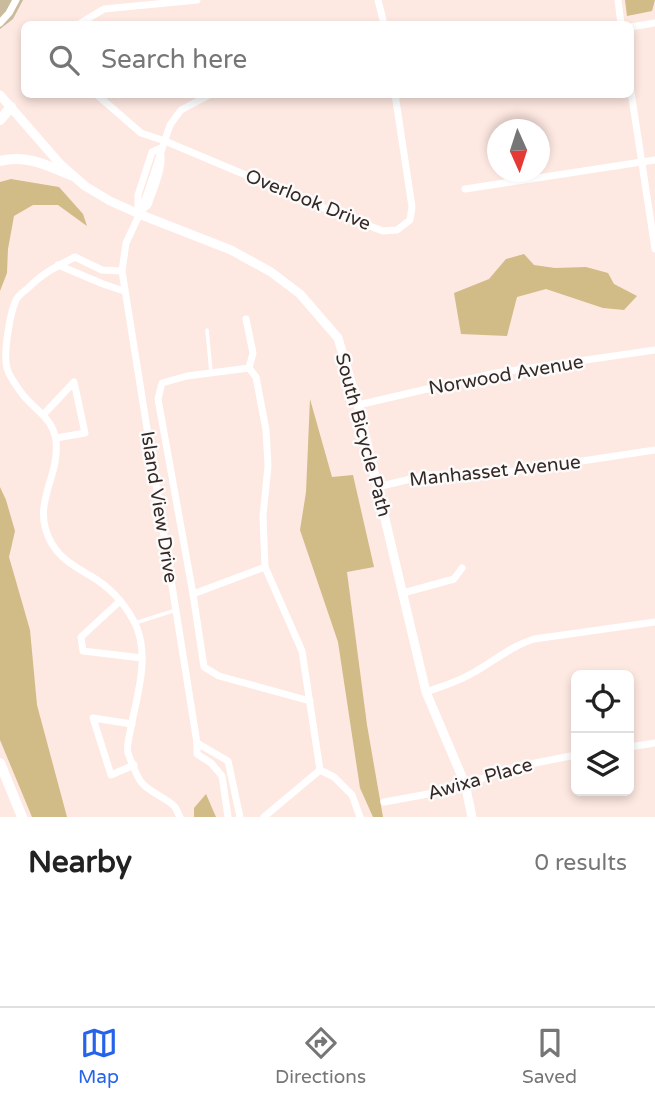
<!DOCTYPE html>
<style>
body{margin:0;font-family:"Varela Round",sans-serif;background:#f6f6f6;color:#222}
.controls{position:absolute;right:21px;bottom:21px;display:grid;overflow:hidden;border-radius:10px;box-shadow:0 4px 10px #0003}
.controls button{width:63px;height:63px;display:grid;place-items:center;padding:0;border:0;border-bottom:2px solid #e0e0e0;background:#fff;color:#222;font:35px sans-serif}
.compass{position:absolute;left:487px;top:119px;width:63px;height:63px;border-radius:50%;background:#fff;box-shadow:0 4px 10px #0003;rotate:177deg}
.list{margin:0;padding:0;list-style:none}
h2{display:flex;justify-content:space-between;align-items:center;height:91px;margin:0;padding:0 28px;font-size:30px}
h2 small{font-size:23px;font-weight:400;color:#767676}
.icon{flex:none;width:38px;height:38px;fill:none;stroke:currentColor;stroke-width:2;stroke-linecap:round;stroke-linejoin:round}
.map{position:relative;flex:none;width:655px;height:817px;overflow:hidden}
.search{position:absolute;background:#fff;box-shadow:0 4px 10px #0003;left:21px;right:21px;top:21px;height:77px;display:flex;align-items:center;gap:18px;box-sizing:border-box;padding:0 24px;border-radius:10px;color:#767676;font-size:26px}
.sheet{height:189px;background:#fff}
nav{display:flex;justify-content:space-around;align-items:center;box-sizing:border-box;height:98px;border-top:2px solid #e0e0e0;background:#fff;font-size:19px;color:#767676}
nav a{display:grid;justify-items:center;gap:4px}
nav .on{color:#2563eb}
.map>svg:first-child{display:block}
.green{fill:#c9bb9c}
.forest{fill:#d1bb86}
.lines{fill:none;stroke-linecap:round;stroke-linejoin:round}
.service{stroke:#fff;stroke-width:3.5}
.minor{stroke:#fff;stroke-width:7}
.tertiary{stroke:#fff;stroke-width:9}
.trunk{stroke:#fff;stroke-width:10}
.labels{text-anchor:middle;dominant-baseline:central;stroke-width:5;stroke-linejoin:round;paint-order:stroke}
.street-label{font-size:19px;fill:#362825;stroke:#fbfbfb}
</style>
<div class="map">
<svg width="655" height="817" viewBox="0 0 655 817">
<rect width="100%" height="100%" fill="#fee8e2"/>
<path class="green" d="M0 0H23L13 19 0 29Z"/>
<g class="forest">
<path d="M625 0H655L652 11 627 16Z"/>
<path d="M11 179 59 187 83 214 87 226 58 205H33L14 216 8 249 7 273 0 291V182Z"/>
<path d="M524 254 534 265 555 268 586 267 608 273 614 284 637 296 624 310 603 308 546 289 517 297 507 336 461 334 454 293 489 279 506 259Z"/>
<path d="M310 399 332 477 353 475 374 567 347 572 367 725 383 817H373L360 788 338 642 300 530 306 492Z"/>
<path d="M0 487 6 500 15 531 9 557 30 630 37 705 67 817H32L0 740Z"/>
<path d="M206 794 216 817H194V808Z"/>
</g>
<g class="lines">
<g class="service">
<path d="M207 330 211 372"/>
<path d="M135 623 176 610"/>
</g>
<g class="minor">
<path d="M378 0 384 24"/>
<path d="M618 0 621 24"/>
<path d="M0 23 9 13 16 0"/>
<path d="M79 24 104 9 197 0"/>
<path d="M630 27 655 23"/>
<path d="M630 85 655 249"/>
<path d="M96 94 141 133 165 141 343 216 383 231 397 230 410 220 412 207 395 94"/>
<path d="M211 94 181 110 170 125 142 209 126 243 122 271 197 743V754L211 763 222 776 228 817"/>
<path d="M465 189 655 160"/>
<path d="M143 209 148 205C153 189 162 172 161 156"/>
<path d="M138 214V195L152 152 161 148"/>
<path d="M58 265 103 284 124 291"/>
<path d="M122 271 102 270 75 257C55 267 43 273 27 289 23 292 18 296 16 300 10 313 3 354 7 368 8 374 19 390 23 395 36 411 53 418 56 441 60 479 29 505 52 544 63 562 80 569 97 580 114 591 129 609 137 628 149 659 137 696 131 727 130 735 126 746 128 753 131 761 136 775 141 782 150 793 167 798 175 807 177 810 178 814 180 817"/>
<path d="M246 319 253 353 249 368"/>
<path d="M358 405 496 373 655 350"/>
<path d="M44 414 74 382 85 433 56 438"/>
<path d="M377 487 428 475 509 472 655 450"/>
<path d="M403 593 454 579 462 568"/>
<path d="M193 594 265 567"/>
<path d="M120 601 81 637 83 651 142 658"/>
<path d="M426 692C440 687 454 683 467 676 490 665 508 647 534 639L655 622"/>
<path d="M310 701 219 676 204 667 193 594 158 399 162 383 187 376 249 368 256 377 266 430 268 466 263 516 265 567 302 651 320 770"/>
<path d="M132 724 93 718 111 775 134 765"/>
<path d="M197 743 228 761 240 817"/>
<path d="M629 747 655 743"/>
<path d="M384 802 439 792 525 765 576 755"/>
<path d="M264 817 320 770 334 777 352 795 360 817"/>
</g>
<path class="tertiary" d="M0 95 61 165 85 186 110 201 139 214 231 250 271 272 300 294 338 338 358 405 426 692 465 784 472 817"/>
<g class="trunk">
<path d="M0 120 11 107"/>
<path d="M0 161C27 154 49 166 73 176"/>
<path d="M0 763 22 817"/>
</g>
</g>
<g class="labels">
<g class="street-label">
<text transform="translate(308 200) rotate(22)">Overlook Drive</text>
<text transform="translate(506 375) rotate(-10)">Norwood Avenue</text>
<text transform="translate(363 435) rotate(75)">South Bicycle Path</text>
<text transform="translate(495 471) rotate(-6)">Manhasset Avenue</text>
<text transform="translate(159 507) rotate(81)">Island View Drive</text>
<text transform="translate(480 779) rotate(-16)">Awixa Place</text>
</g>
</g>
</svg>
<div class="controls">
<button><svg class="icon" aria-label="locate" viewBox="0 0 24 24"><circle cx="12" cy="12" r="6"/><path d="M12 2v4M12 18v4M2 12h4M18 12h4"/></svg></button>
<button><svg class="icon" aria-label="layers" viewBox="0 0 24 24"><path d="M12 4l9 5-9 5-9-5zM3 14l9 5 9-5"/></svg></button>
</div>
<svg class="compass" viewBox="-18 -18 36 36"><path d="M0-13l5 13h-10z" fill="#e53935"/><path d="M0 13l5-13h-10z" fill="#767676"/></svg>
<div class="search"><svg class="icon" aria-label="search" viewBox="0 0 24 24"><circle cx="10" cy="10" r="6"/><path d="M15 15l6 6"/></svg>Search here</div>
</div>
<section class="sheet">
<h2>Nearby<small>0 results</small></h2>
<ul class="list">
</ul>
</section>
<nav>
<a class="on"><svg class="icon" aria-label="map" viewBox="0 0 24 24"><path d="M3 6l6-2 6 2 6-2v14l-6 2-6-2-6 2zM9 4v14M15 6v14"/></svg>Map</a>
<a><svg class="icon" aria-label="directions" viewBox="0 0 24 24"><path d="M12 3l9 9-9 9-9-9zM9 14v-3h6M13 9l2 2-2 2"/></svg>Directions</a>
<a><svg class="icon" aria-label="saved" viewBox="0 0 24 24"><path d="M7 4h10v16l-5-4-5 4z"/></svg>Saved</a>
</nav>
